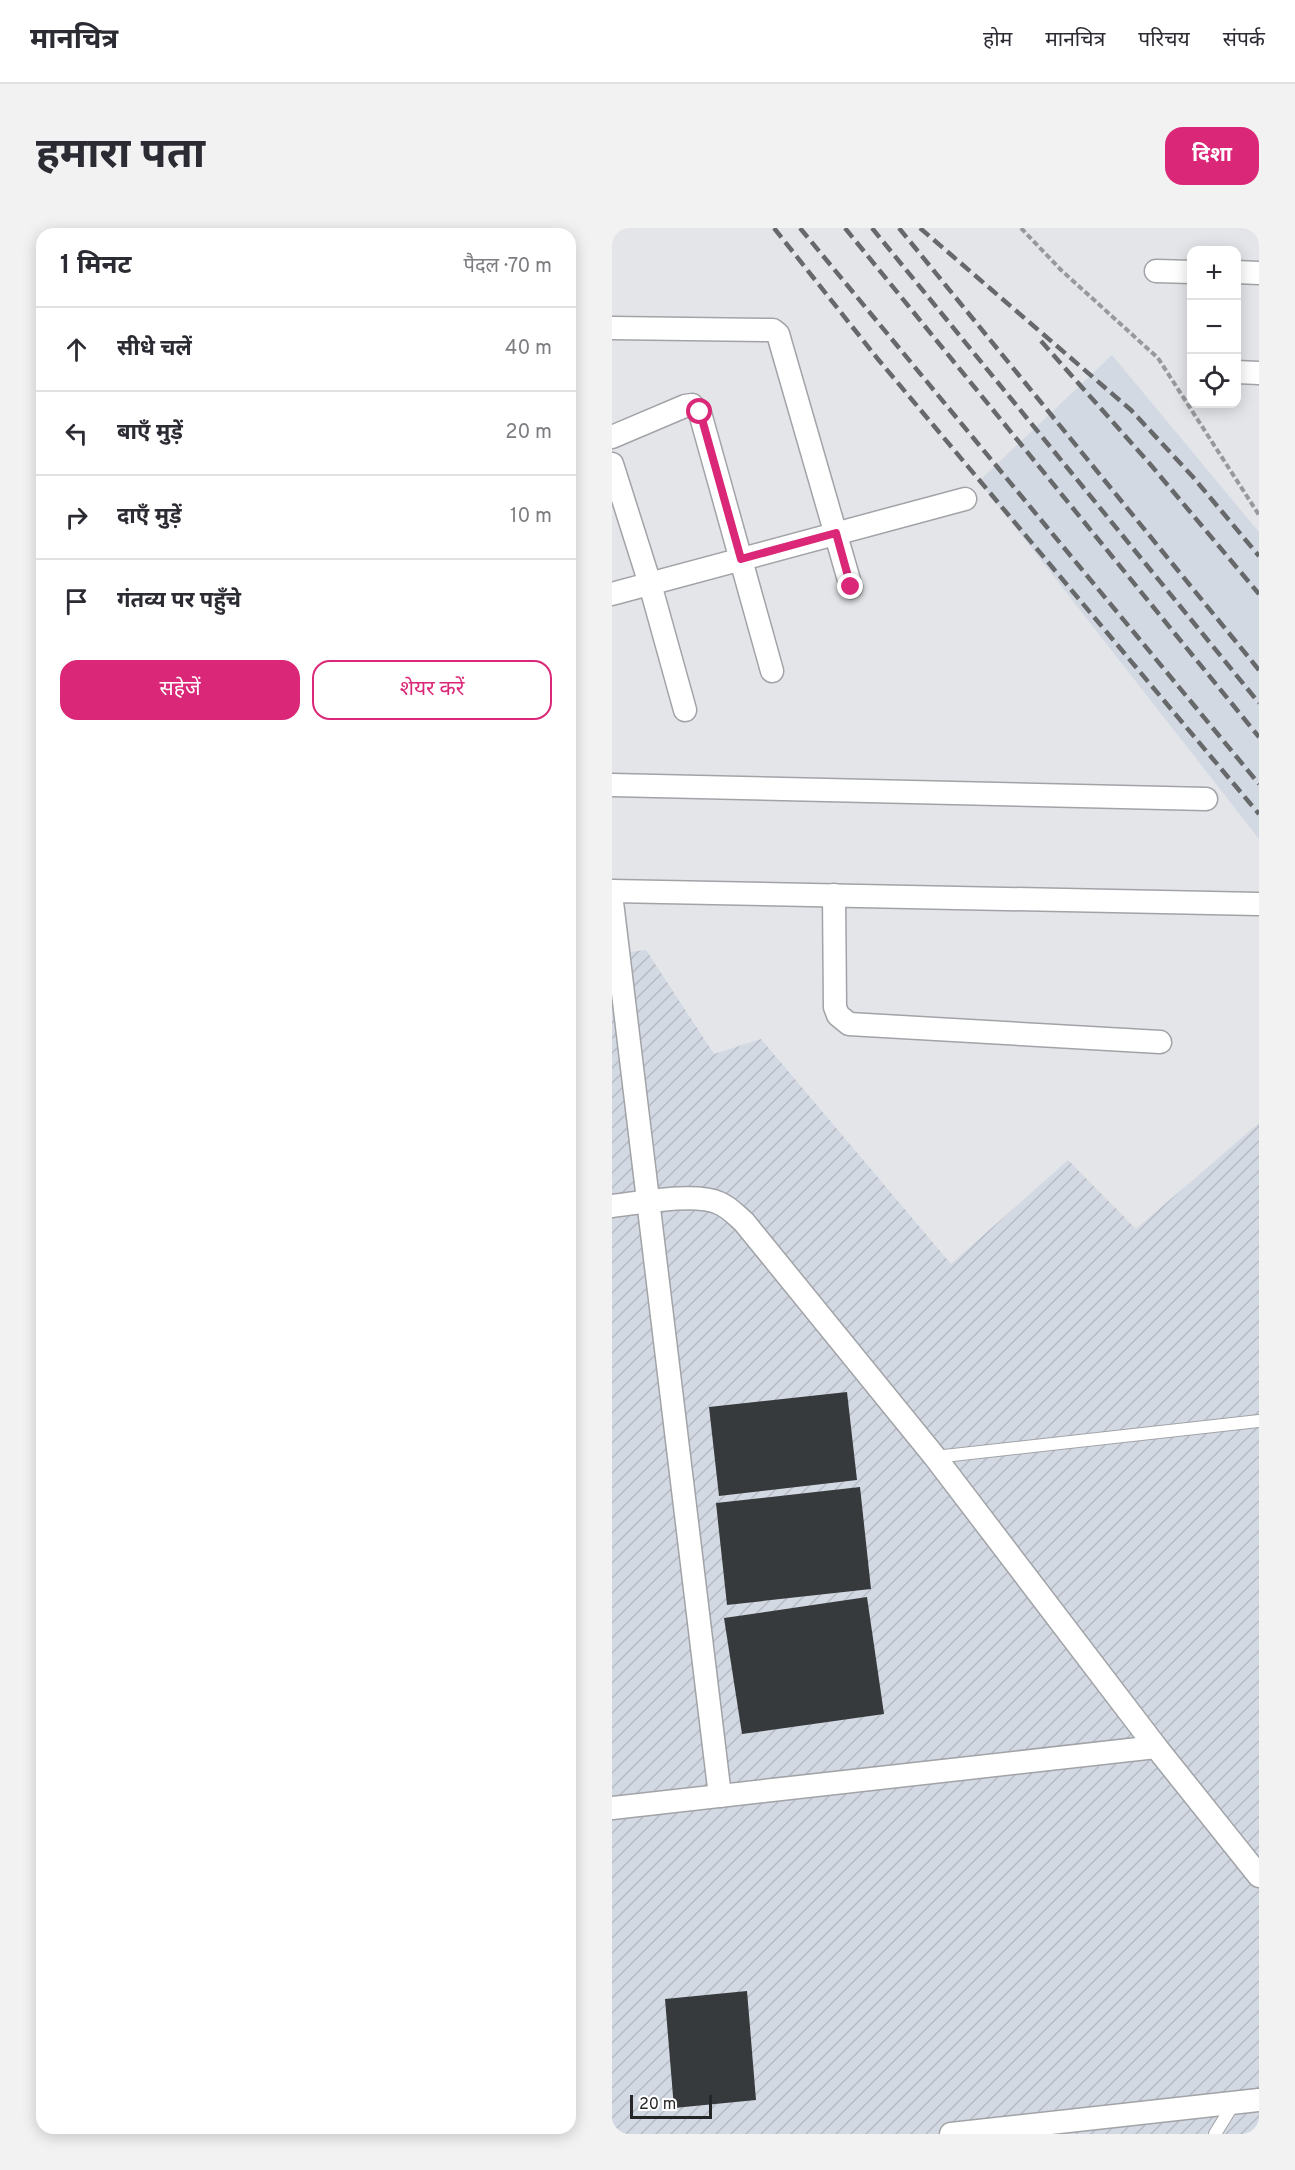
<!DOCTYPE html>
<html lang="hi">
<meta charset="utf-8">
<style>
body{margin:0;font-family:Overpass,"Noto Sans Devanagari",sans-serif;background:#f2f2f3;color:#2b2b33}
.controls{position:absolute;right:18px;top:18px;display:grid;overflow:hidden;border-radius:12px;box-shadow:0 3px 15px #0003}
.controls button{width:54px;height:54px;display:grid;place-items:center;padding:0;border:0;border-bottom:2px solid #e1e1e2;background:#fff;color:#2b2b33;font:30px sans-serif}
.scale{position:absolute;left:18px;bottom:15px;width:82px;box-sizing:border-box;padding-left:6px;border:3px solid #252627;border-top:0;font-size:16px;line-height:21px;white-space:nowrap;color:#252627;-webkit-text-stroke:4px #fff;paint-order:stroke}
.stop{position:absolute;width:18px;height:18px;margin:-14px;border:4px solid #db2777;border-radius:50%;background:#fff}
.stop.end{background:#db2777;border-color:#fff;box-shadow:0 2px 6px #0008}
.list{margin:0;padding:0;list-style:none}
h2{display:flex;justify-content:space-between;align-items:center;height:78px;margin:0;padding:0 24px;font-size:26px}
h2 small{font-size:20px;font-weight:400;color:#7c7c81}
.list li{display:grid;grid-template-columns:39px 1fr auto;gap:18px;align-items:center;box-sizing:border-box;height:84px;padding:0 24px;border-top:2px solid #e1e1e2}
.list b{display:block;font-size:22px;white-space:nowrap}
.list em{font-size:20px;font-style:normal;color:#7c7c81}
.actions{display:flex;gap:12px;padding:18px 24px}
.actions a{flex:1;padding:14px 0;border:2px solid #db2777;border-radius:18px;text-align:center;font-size:21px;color:#db2777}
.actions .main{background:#db2777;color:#fff}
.icon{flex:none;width:33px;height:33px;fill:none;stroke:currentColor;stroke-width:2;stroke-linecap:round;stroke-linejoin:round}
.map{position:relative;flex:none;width:647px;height:1906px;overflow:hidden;border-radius:18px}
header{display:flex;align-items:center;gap:36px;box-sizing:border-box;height:84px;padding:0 30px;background:#fff;border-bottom:2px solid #e1e1e2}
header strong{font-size:28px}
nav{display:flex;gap:33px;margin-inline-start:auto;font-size:21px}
.intro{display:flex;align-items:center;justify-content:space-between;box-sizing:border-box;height:144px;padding:0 36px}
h1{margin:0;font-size:42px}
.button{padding:15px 27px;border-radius:18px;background:#db2777;color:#fff;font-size:21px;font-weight:700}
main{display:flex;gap:36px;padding:0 36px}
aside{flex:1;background:#fff;border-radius:18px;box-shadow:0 3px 15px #0003}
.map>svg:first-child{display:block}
.built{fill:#d3d9e3}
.industrial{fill:url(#industrial-furrows)}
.building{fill:#373a3c}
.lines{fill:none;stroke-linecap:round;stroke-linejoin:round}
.lane-casing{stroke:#a1a3a7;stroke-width:14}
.street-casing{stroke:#a1a3a7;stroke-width:25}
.path{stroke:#98999c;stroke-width:4;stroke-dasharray:6 3;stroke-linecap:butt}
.lane{stroke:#fff;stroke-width:12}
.street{stroke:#fff;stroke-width:22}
.rail{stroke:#66686a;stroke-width:4.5;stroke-dasharray:12 6;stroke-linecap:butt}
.route{stroke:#db2777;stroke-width:8}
</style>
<header>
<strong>मानचित्र</strong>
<nav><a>होम</a><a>मानचित्र</a><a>परिचय</a><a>संपर्क</a></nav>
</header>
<div class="intro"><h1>हमारा पता</h1><a class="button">दिशा</a></div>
<main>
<aside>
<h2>1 मिनट<small>पैदल · 70 m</small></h2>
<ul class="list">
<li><svg class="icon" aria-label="ahead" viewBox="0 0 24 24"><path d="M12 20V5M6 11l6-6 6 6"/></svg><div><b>सीधे चलें</b></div><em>40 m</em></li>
<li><svg class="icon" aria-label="left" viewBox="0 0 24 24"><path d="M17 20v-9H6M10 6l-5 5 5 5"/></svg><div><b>बाएँ मुड़ें</b></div><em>20 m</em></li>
<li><svg class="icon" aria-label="right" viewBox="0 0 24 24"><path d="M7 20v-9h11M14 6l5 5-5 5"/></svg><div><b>दाएँ मुड़ें</b></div><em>10 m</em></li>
<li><svg class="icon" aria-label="arrive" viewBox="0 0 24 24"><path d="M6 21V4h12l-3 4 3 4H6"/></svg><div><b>गंतव्य पर पहुँचे</b></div></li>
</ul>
<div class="actions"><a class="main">सहेजें</a><a>शेयर करें</a></div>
</aside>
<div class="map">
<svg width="647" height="1906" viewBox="0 0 647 1906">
<defs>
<pattern id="industrial-furrows" width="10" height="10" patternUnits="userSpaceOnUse" patternTransform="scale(1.5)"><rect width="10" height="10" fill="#d3d9e3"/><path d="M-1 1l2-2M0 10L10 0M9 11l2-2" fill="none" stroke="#b5bac3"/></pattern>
</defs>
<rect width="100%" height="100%" fill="#e3e5e9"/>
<path class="built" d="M500 127 647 304V611L367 253Z"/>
<path class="industrial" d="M34 722 102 826 149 811 339 1036 456 932 524 1001 647 895V1906H0V726Z"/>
<g class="building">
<path d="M235 1164 245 1252 107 1268 97 1179Z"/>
<path d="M248 1259 259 1361 115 1377 104 1275Z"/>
<path d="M255 1369 272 1486 130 1506 112 1390Z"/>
<path d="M135 1763 144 1872 62 1880 53 1771Z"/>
</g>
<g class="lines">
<defs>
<g id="lane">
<path d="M323 1229 647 1193"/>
<path d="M603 1906 622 1875"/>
</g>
<g id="street">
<path d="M544 43 580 44"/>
<path d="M624 44 647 45"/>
<path d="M0 100 154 102H161L166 106 239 359"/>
<path d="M624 144 647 145"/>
<path d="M0 209 73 178 80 177 88 185 160 443"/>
<path d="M0 236 38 356 73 482"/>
<path d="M0 366 353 271"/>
<path d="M0 557 594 571"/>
<path d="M0 663 647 676"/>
<path d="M222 667 223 779 226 787 237 796 548 814"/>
<path d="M0 674 108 1568"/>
<path d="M0 978C26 975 84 964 107 975 117 979 124 987 132 994L323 1229 544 1519 647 1648"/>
<path d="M0 1580 544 1519"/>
<path d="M339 1906 647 1872"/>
</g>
</defs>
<use href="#lane" class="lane-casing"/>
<use href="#street" class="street-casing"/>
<path class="path" d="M409 0 449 42 546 130 647 287"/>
<use href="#lane" class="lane"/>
<use href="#street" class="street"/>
<g class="rail">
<path d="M162 0 265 130 647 586"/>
<path d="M188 0 647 556"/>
<path d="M233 0 647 509"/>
<path d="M260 0 647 475"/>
<path d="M287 0 647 442"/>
<path d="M308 0 519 182 581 249 647 328"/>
<path d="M429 113 538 236 647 366"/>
</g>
</g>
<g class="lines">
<path class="route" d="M88 184 129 331 224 305 239 359"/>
</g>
</svg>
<div class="controls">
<button>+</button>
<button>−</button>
<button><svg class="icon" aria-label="locate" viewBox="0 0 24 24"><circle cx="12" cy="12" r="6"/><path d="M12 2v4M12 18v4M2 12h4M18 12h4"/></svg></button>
</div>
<div class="scale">20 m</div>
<div class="stop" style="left:88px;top:184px"></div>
<div class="stop end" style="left:239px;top:359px"></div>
</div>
</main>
